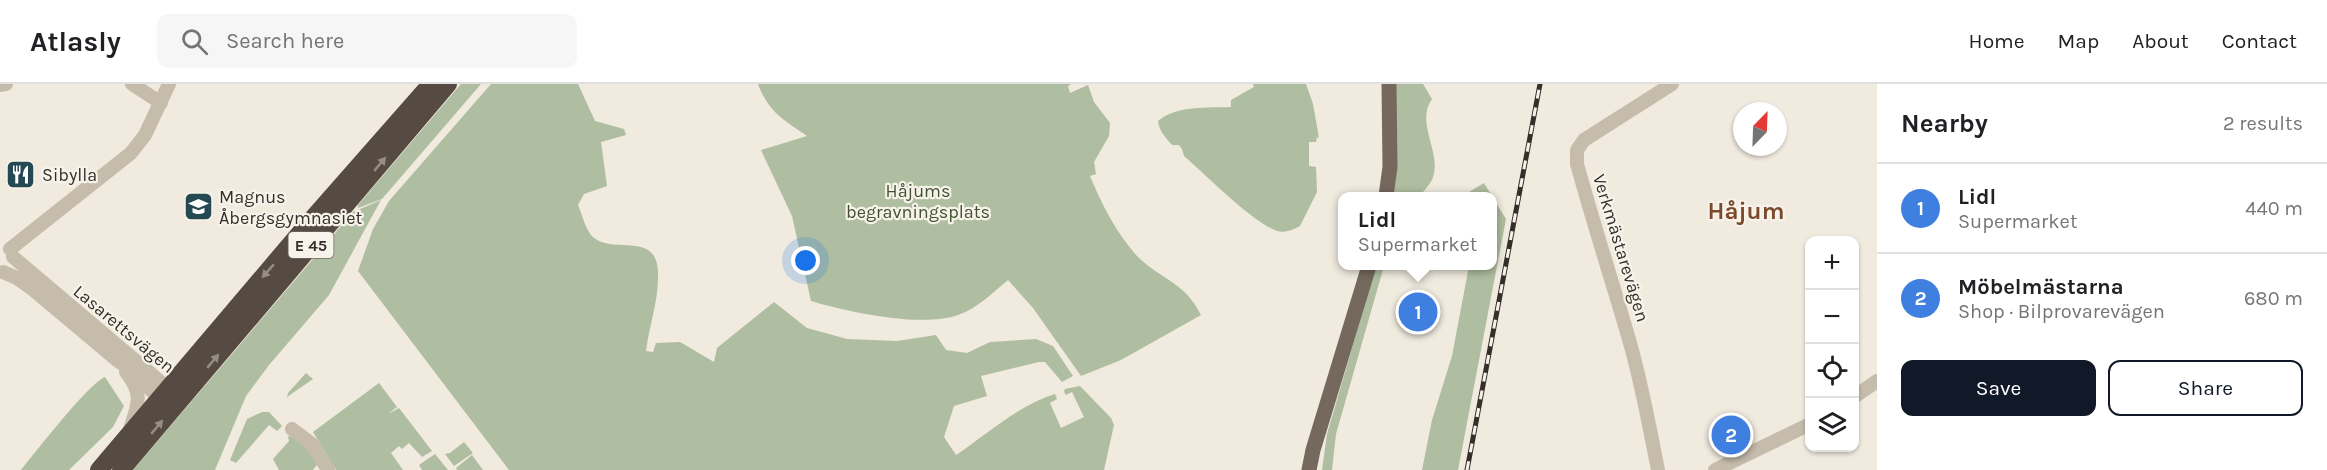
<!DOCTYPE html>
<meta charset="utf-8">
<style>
body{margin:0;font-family:Karla,sans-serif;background:#f6f6f6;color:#202124}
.controls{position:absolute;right:18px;bottom:18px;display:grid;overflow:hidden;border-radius:12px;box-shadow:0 2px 4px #0004}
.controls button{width:54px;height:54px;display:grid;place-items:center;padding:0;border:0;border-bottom:2px solid #e0e0e0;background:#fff;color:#202124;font:30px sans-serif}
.compass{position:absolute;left:1733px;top:18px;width:54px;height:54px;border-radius:50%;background:#fff;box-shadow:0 2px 4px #0004;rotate:23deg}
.you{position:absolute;left:806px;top:177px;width:21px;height:21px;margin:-15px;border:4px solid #fff;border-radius:50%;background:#1a73e8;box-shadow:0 0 0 9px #1a73e833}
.badge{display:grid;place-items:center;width:39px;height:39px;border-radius:50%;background:#111827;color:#fff;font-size:20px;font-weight:700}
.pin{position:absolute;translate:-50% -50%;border:3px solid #fff;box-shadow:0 2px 6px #0006}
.popup{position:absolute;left:1338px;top:108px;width:159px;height:78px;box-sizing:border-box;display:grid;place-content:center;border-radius:12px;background:#fff;filter:drop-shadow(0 2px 4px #0005);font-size:20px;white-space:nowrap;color:#757577}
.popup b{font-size:22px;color:#202124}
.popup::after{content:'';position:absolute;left:50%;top:100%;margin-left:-12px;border:12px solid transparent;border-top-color:#fff}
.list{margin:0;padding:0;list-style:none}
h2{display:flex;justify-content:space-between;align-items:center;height:78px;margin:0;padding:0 24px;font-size:26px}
h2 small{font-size:20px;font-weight:400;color:#757577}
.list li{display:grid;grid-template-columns:39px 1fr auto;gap:18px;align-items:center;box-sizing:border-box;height:90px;padding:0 24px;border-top:2px solid #e0e0e0}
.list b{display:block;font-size:22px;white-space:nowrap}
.list p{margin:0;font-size:20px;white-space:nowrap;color:#757577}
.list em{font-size:20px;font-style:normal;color:#757577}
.actions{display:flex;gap:12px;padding:18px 24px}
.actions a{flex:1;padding:14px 0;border:2px solid #111827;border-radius:12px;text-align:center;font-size:21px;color:#111827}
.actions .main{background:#111827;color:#fff}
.icon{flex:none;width:33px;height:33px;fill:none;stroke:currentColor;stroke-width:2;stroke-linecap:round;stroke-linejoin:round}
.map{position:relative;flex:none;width:1877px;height:386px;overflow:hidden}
header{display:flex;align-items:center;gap:36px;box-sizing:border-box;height:84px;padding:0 30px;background:#fff;border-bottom:2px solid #e0e0e0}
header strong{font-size:28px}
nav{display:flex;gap:33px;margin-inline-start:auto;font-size:21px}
.search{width:420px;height:54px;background:#f6f6f6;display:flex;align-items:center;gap:15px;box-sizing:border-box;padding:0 21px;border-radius:12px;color:#757577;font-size:22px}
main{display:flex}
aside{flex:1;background:#fff}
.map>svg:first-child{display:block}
.green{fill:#afbda0}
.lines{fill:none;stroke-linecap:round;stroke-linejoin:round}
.minor{stroke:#c6bcac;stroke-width:14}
.major{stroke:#75685d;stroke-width:15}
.highway{stroke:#554b42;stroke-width:18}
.rail-casing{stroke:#352f2a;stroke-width:5}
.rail{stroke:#f8f3ea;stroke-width:3;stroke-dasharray:9;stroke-linecap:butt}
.oneway{fill:#968e85}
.labels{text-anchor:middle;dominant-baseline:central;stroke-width:4.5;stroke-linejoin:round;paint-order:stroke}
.shield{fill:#f8f3ea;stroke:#706a64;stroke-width:1.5}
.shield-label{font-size:16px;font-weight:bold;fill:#352f2a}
.poi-label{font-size:18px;fill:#352f2a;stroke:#f8f3ea;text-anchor:start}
.park-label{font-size:18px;fill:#405131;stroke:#f8f3ea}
.street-label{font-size:18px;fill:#352f2a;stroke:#f8f3ea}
.district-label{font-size:24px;font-weight:bold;fill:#7b4a2c;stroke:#f8f3ea}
</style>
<header>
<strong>Atlasly</strong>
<div class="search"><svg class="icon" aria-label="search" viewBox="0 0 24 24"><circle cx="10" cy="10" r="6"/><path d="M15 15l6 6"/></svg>Search here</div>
<nav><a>Home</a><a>Map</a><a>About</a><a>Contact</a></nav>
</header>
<main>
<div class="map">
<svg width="1877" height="386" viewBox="0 0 1877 386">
<rect width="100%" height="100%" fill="#f0eadf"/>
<g class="green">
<path d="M461 0H481L382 115 358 124V121Z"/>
<path d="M491 0H578L595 37 624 45 626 51 601 58 607 102 584 110 578 121C582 130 586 148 594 154 617 171 660 145 658 194 658 218 649 243 646 267L653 268 656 259 680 258 714 278 717 264 774 218 807 244 847 255 897 257 936 251 946 266 967 269 990 258 1036 255 1053 262 1073 292 1062 298 1045 278H1039L981 292 987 312 954 322 944 353 956 371C987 350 1019 321 1055 310L1057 315 1050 319 1061 344 1084 333 1072 308 1066 311 1064 308 1065 305 1080 302 1111 334 1114 341 1104 386H509L358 187 373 145 389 117Z"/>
<path d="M758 0H1071L1068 2 1070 9 1088 1 1094 18 1110 39 1109 52 1094 78 1096 90 1090 92C1101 119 1117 150 1137 172 1161 196 1184 197 1201 231L1121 276 1081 292 1033 224 1008 196C992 209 978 224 958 231 921 244 848 228 811 217L792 132 761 66 807 52C783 35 769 29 758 0Z"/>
<path d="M1253 0H1306L1313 20 1319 54 1317 53 1316 58H1309V82L1316 83 1317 108 1300 142C1293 146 1285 149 1277 147 1252 138 1206 91 1184 72L1182 65 1179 61H1172C1166 54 1159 47 1158 37 1177 21 1208 24 1231 23V16L1254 3Z"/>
<path d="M1395 0H1423L1432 15C1415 38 1442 70 1433 93 1431 100 1424 106 1420 112H1392Z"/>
<path d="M1484 99 1492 112H1463L1464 111Z"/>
<path d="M1493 114 1506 135 1458 386H1422L1432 336 1452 272 1469 182H1493Z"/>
<path d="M381 116 329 211 269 281 246 312 215 386H133L353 128Z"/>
<path d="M1376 182H1384L1336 350 1332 386H1322L1327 350Z"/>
<path d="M306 289 313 295 287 313 288 309Z"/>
<path d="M105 293 124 322 113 343 69 386H21C36 368 88 300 105 293Z"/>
<path d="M379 299 397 323 388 330 399 324 432 367 422 373 409 359 402 365 399 362 391 369 403 386H336L313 348Z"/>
<path d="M262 328H269L282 342 277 347 269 341 236 379 230 376 247 335Z"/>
<path d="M288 352C302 354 311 368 318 379L313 386H279L273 375 289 357Z"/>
<path d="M464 358 473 369 454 382 445 370 450 369Z"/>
<path d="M435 370 448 386H422L419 381Z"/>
<path d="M472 371 483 386H457L456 384Z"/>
</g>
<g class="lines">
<g class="minor">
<path d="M132 0 161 19"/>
<path d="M0 1 6 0"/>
<path d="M10 165 131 69 145 51 169 0"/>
<path d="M13 173 149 288 168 305 171 312"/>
<path d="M3 188 17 194 31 204 118 277C137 288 148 309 168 318"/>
<path d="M126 288C144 310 138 321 130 345"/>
<path d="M1854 313 1877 297"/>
<path d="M292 345 312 360 328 386"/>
<path d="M1658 386C1649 341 1641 295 1628 252 1611 194 1593 138 1577 80V66L1584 56 1672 0"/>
<path d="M1715 386 1810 340"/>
</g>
<g class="major">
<path d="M1386 112 1390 83 1389 0"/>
<path d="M1309 386 1313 366 1369 182"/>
</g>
<g class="highway">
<path d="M99 386 306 142 431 0"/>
<path d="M121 386 448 0"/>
</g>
<defs>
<path id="rail" d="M1467 386 1540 0"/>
</defs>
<use href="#rail" class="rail-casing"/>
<use href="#rail" class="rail"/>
</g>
<defs><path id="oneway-solid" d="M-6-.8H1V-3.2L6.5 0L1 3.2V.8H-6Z" transform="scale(1.5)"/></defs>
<g class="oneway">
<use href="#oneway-solid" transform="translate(380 80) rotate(-50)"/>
<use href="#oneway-solid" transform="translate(268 187) rotate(131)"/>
<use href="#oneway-solid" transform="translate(213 277) rotate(-50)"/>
<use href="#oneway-solid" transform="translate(157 343) rotate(-50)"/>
</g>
<defs>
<symbol id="restaurant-square" viewBox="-11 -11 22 22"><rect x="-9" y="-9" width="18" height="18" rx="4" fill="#244952" stroke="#f8f3ea"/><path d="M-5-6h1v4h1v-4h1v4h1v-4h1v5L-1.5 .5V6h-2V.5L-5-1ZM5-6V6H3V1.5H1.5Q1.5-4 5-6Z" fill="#fff"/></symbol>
<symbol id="school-square" viewBox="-11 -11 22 22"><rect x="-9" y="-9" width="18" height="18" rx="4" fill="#244952" stroke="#f8f3ea"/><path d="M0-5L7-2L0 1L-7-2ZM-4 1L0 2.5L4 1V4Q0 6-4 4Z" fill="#fff"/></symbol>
</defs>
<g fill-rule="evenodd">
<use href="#restaurant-square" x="4" y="74" width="33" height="33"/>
<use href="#school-square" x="182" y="106" width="33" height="33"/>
</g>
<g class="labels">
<rect class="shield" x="288.5" y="148" width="45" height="26" rx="4.5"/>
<g class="shield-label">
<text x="311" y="161">E 45</text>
</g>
<g class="poi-label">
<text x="42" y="91">Sibylla</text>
<text x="219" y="113">Magnus<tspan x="219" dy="21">Åbergsgymnasiet</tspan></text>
</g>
<g class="park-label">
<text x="918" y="107">Håjums<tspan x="918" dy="21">begravningsplats</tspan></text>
</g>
<g class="street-label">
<text transform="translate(1621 164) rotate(73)">Verkmästarevägen</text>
<text transform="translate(124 245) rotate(40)">Lasarettsvägen</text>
</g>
<g class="district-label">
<text x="1746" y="127">Håjum</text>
</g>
</g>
</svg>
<div class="controls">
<button>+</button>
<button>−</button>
<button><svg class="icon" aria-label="locate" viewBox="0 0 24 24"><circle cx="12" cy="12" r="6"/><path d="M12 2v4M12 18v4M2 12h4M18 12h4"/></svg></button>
<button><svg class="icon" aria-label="layers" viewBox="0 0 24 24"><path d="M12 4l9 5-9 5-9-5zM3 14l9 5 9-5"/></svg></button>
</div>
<svg class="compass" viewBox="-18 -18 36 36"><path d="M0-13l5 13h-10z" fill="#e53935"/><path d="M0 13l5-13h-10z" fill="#757577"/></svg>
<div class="you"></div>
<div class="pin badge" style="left:1418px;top:228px;background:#3f7fe0">1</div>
<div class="popup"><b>Lidl</b>Supermarket</div>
<div class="pin badge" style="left:1731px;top:351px;background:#3f7fe0">2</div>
</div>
<aside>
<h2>Nearby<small>2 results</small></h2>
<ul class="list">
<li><span class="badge" style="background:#3f7fe0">1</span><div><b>Lidl</b><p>Supermarket</p></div><em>440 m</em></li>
<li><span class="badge" style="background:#3f7fe0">2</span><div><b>Möbelmästarna</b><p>Shop · Bilprovarevägen</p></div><em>680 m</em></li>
</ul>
<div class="actions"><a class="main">Save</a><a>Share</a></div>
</aside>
</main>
